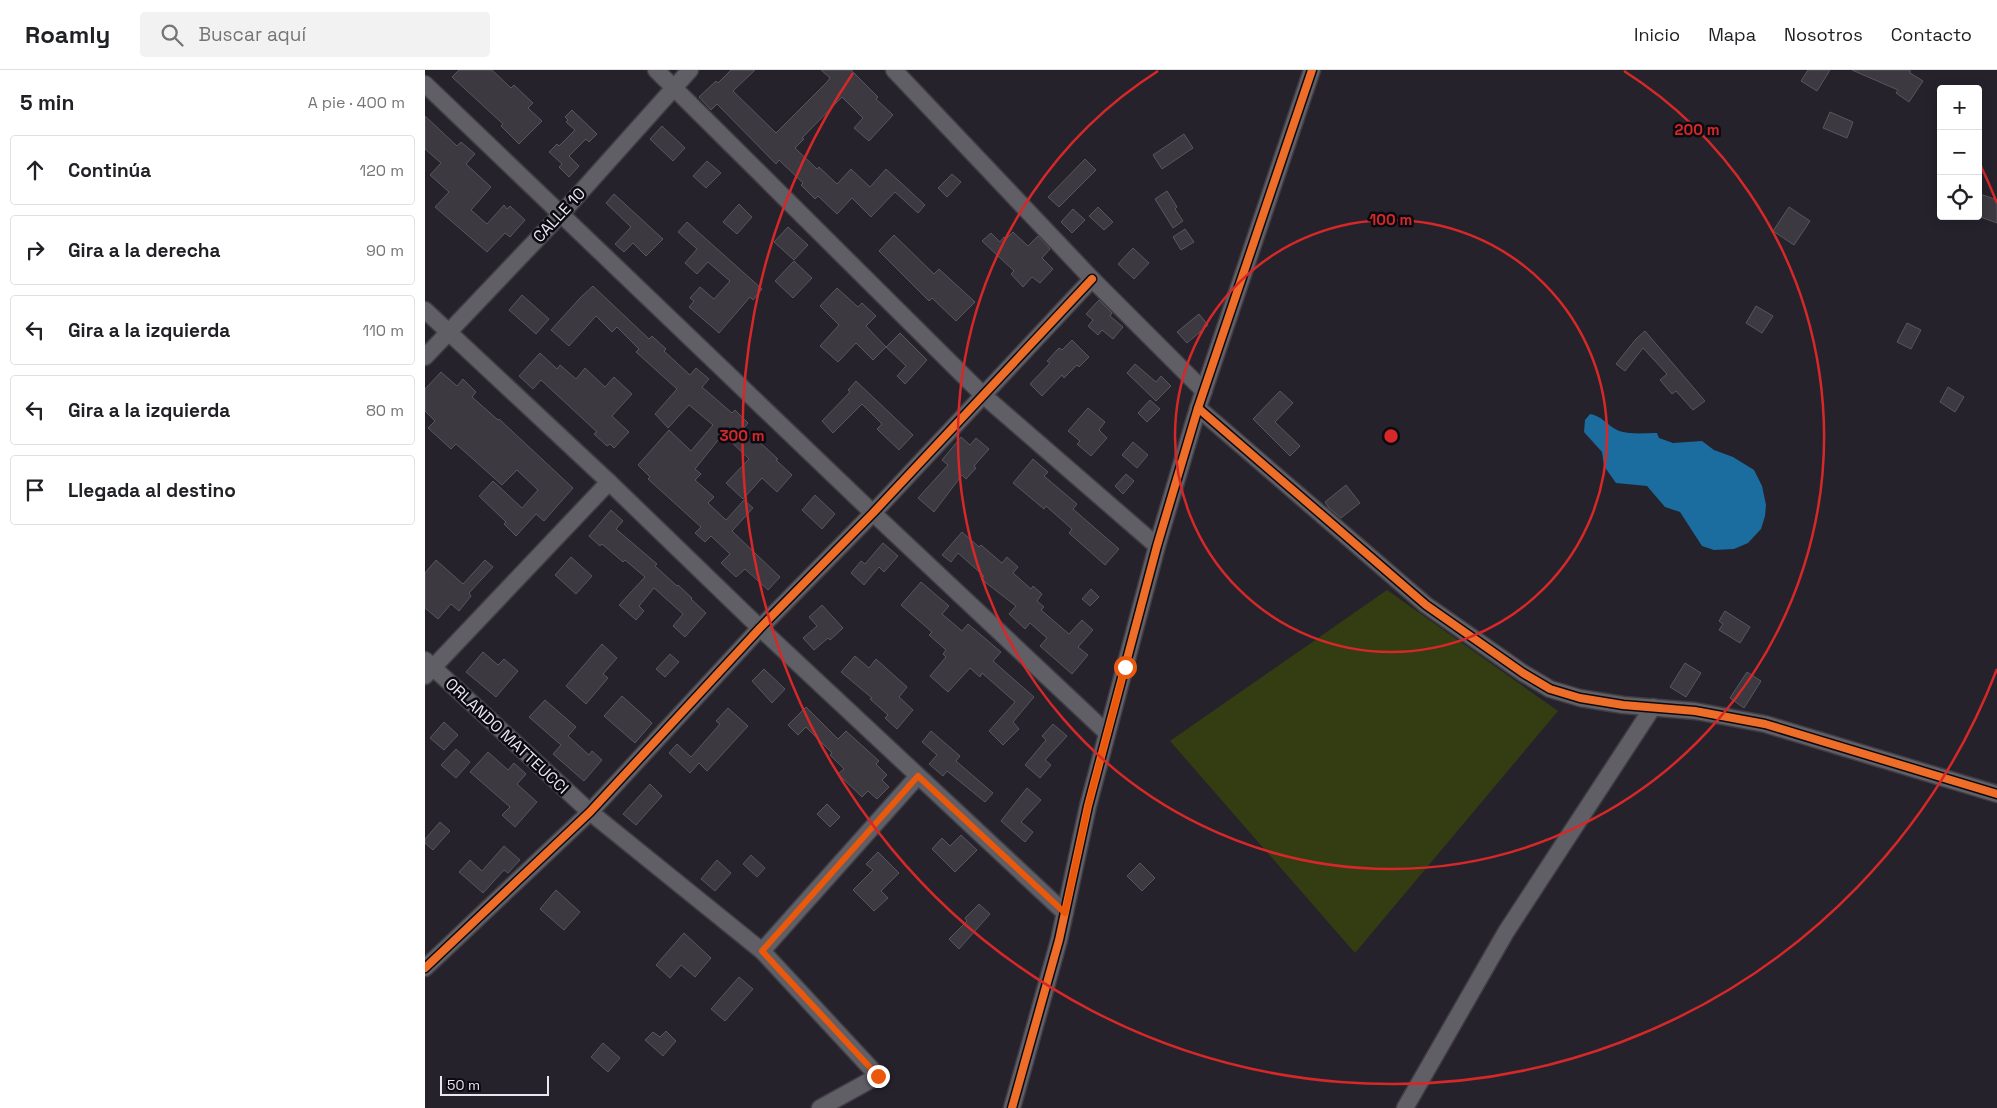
<!DOCTYPE html>
<html lang="es">
<meta charset="utf-8">
<style>
body{margin:0;font-family:"Space Grotesk",sans-serif;background:#f2f2f2;color:#202124}
.controls{position:absolute;right:15px;top:15px;display:grid;overflow:hidden;border-radius:5px;box-shadow:0 2px 12px #0003}
.controls button{width:45px;height:45px;display:grid;place-items:center;padding:0;border:0;border-bottom:1px solid #e0e0e0;background:#fff;color:#202124;font:25px sans-serif}
.scale{position:absolute;left:15px;bottom:12px;width:109px;box-sizing:border-box;padding-left:5px;border:2px solid #ebe7f2;border-top:0;font-size:14px;line-height:18px;white-space:nowrap;color:#ebe7f2;-webkit-text-stroke:4px #0c0a11;paint-order:stroke}
.stop{position:absolute;width:15px;height:15px;margin:-11px;border:4px solid #ea580c;border-radius:50%;background:#fff}
.stop.end{background:#ea580c;border-color:#fff;box-shadow:0 1px 5px #0008}
.list{margin:0;padding:0;list-style:none}
h2{display:flex;justify-content:space-between;align-items:center;height:65px;margin:0;padding:0 20px;font-size:21px}
h2 small{font-size:16px;font-weight:400;color:#757577}
.list li{display:grid;grid-template-columns:32px 1fr auto;gap:15px;align-items:center;box-sizing:border-box;height:70px;margin:0 10px 10px;padding:0 10px;border:1px solid #e0e0e0;border-radius:5px}
.list b{display:block;font-size:19px;white-space:nowrap}
.list em{font-size:16px;font-style:normal;color:#757577}
.icon{flex:none;width:28px;height:28px;fill:none;stroke:currentColor;stroke-width:2;stroke-linecap:round;stroke-linejoin:round}
.map{position:relative;flex:none;width:1572px;height:1038px;overflow:hidden}
header{display:flex;align-items:center;gap:30px;box-sizing:border-box;height:70px;padding:0 25px;background:#fff;border-bottom:1px solid #e0e0e0}
header strong{font-size:24px}
nav{display:flex;gap:28px;margin-inline-start:auto;font-size:18px}
.search{width:350px;height:45px;background:#f2f2f2;display:flex;align-items:center;gap:12px;box-sizing:border-box;padding:0 18px;border-radius:5px;color:#757577;font-size:19px}
main{display:flex}
aside{flex:1;background:#fff}
.map>svg:first-child{display:block}
.green{fill:#343d12}
.water{fill:#1a6d9e}
.building{fill:#3c3941;stroke:#58565e}
.lines{fill:none;stroke-linecap:round;stroke-linejoin:round}
.street-casing{stroke:#3f3c44;stroke-width:19}
.street{stroke:#615f66;stroke-width:16}
.cycleway-casing{stroke:#0c0a11;stroke-width:11}
.cycleway{stroke:#ee6e29;stroke-width:8}
.route{stroke:#ea580c;stroke-width:6}
.ring{fill:none;stroke:#d62828;stroke-width:2.5}
.labels{text-anchor:middle;dominant-baseline:central;stroke-width:5;stroke-linejoin:round;paint-order:stroke}
.street-label{font-size:16px;fill:#ebe7f2;stroke:#0c0a11}
.centre{fill:#d62828;stroke:#0c0a11;stroke-width:2.5}
.ring-label{font-size:15px;text-anchor:middle;font-weight:bold;fill:#d62828;stroke:#0c0a11;stroke-width:5;stroke-linejoin:round;paint-order:stroke}
</style>
<header>
<strong>Roamly</strong>
<div class="search"><svg class="icon" aria-label="search" viewBox="0 0 24 24"><circle cx="10" cy="10" r="6"/><path d="M15 15l6 6"/></svg>Buscar aquí</div>
<nav><a>Inicio</a><a>Mapa</a><a>Nosotros</a><a>Contacto</a></nav>
</header>
<main>
<aside>
<h2>5 min<small>A pie · 400 m</small></h2>
<ul class="list">
<li><svg class="icon" aria-label="ahead" viewBox="0 0 24 24"><path d="M12 20V5M6 11l6-6 6 6"/></svg><div><b>Continúa</b></div><em>120 m</em></li>
<li><svg class="icon" aria-label="right" viewBox="0 0 24 24"><path d="M7 20v-9h11M14 6l5 5-5 5"/></svg><div><b>Gira a la derecha</b></div><em>90 m</em></li>
<li><svg class="icon" aria-label="left" viewBox="0 0 24 24"><path d="M17 20v-9H6M10 6l-5 5 5 5"/></svg><div><b>Gira a la izquierda</b></div><em>110 m</em></li>
<li><svg class="icon" aria-label="left" viewBox="0 0 24 24"><path d="M17 20v-9H6M10 6l-5 5 5 5"/></svg><div><b>Gira a la izquierda</b></div><em>80 m</em></li>
<li><svg class="icon" aria-label="arrive" viewBox="0 0 24 24"><path d="M6 21V4h12l-3 4 3 4H6"/></svg><div><b>Llegada al destino</b></div></li>
</ul>
</aside>
<div class="map">
<svg width="1572" height="1038" viewBox="0 0 1572 1038">
<rect width="100%" height="100%" fill="#25222c"/>
<path class="green" d="M962 520 1133 641 930 883 745 671Z"/>
<path class="water" d="M1165 344C1177 346 1182 355 1192 360 1203 365 1220 363 1232 363L1234 368 1248 373 1277 371 1289 380 1308 387 1329 400 1337 416 1341 435 1340 446 1336 459 1323 473 1309 479 1289 480 1277 476 1255 442 1240 437 1222 416 1191 413 1179 396 1177 382 1159 362 1160 350Z"/>
<g class="building">
<path d="M34 0H67L86 18 89 15 108 33 103 38 117 51 94 74 76 56 78 54 27 7Z"/>
<path d="M306 0H330L308 21 351 63 402 12 405 8 396 0H426L453 27 451 29 468 45 444 71 429 58 438 48 417 27 377 68 379 69 370 78 392 99 394 97 412 114 426 99 445 117 461 99 500 135 493 143 470 122 446 147 427 128 412 144 393 126 390 129 376 115 378 113 354 90 351 94 292 34 286 40 274 27 291 11 293 13Z"/>
<path d="M1383 0H1405L1392 21 1376 11Z"/>
<path d="M1427 0H1485V3L1498 11 1484 32 1471 23 1473 20Z"/>
<path d="M147 40 172 64 164 72 161 69 144 86 154 96 144 107 134 97 137 94 124 82 132 74 134 76 150 60 141 52 143 50 140 47Z"/>
<path d="M1405 42 1428 52 1422 68 1398 58Z"/>
<path d="M0 46 32 76 36 72 50 84 41 94 66 117 46 140 62 154 79 135 82 139 85 136 100 150 85 167 80 163 62 182 10 137 24 122 5 105 16 93 0 79Z"/>
<path d="M237 56 260 78 248 91 225 69Z"/>
<path d="M759 64 768 78 737 99 728 85Z"/>
<path d="M660 89 671 100 634 137 623 127Z"/>
<path d="M282 91 296 103 281 118 268 106Z"/>
<path d="M527 104 536 112 522 127 513 118Z"/>
<path d="M742 121 752 137 750 139 758 151 748 158 730 129Z"/>
<path d="M189 124 238 169 221 186 208 173 199 182 190 174 206 157 181 133Z"/>
<path d="M1555 124 1572 130V153L1553 146V130Z"/>
<path d="M314 134 327 147 312 164 298 152Z"/>
<path d="M673 137 688 152 679 160 664 146Z"/>
<path d="M1364 137 1385 151 1369 175 1348 161Z"/>
<path d="M648 139 660 150 647 163 636 152Z"/>
<path d="M262 152 337 219 328 230 325 227 294 263 264 237 269 231 265 228 275 217 289 229 305 211 283 192 272 204 260 193 272 179 253 162Z"/>
<path d="M363 157 383 175 369 190 349 172Z"/>
<path d="M760 159 769 172 756 180 748 167Z"/>
<path d="M588 162 603 176 613 166 625 179 617 188 628 199 615 213 607 207 598 217 586 204 589 201 557 171 566 163 575 172 579 167 581 169Z"/>
<path d="M469 165 509 204 514 199 550 232 531 251 507 228 504 231 454 181Z"/>
<path d="M708 178 724 193 709 209 693 194Z"/>
<path d="M369 191 387 208 368 228 350 211Z"/>
<path d="M168 216 224 269 227 266 241 279 239 281 265 305 271 298 284 309 277 317 307 343 310 340 323 353 319 358 353 389 351 390 367 405 352 422 337 408 318 429 301 413 324 389 298 364 270 399 276 404 270 410 289 427 283 433 301 450 319 430 328 438 307 461 355 507 343 520 320 499 311 507 296 493 305 484 286 466 280 472 270 463 276 457 223 409 225 407 213 395 244 360 266 381 288 355 264 335 243 358 230 344 252 319 211 282 214 279 192 257 187 262 171 246 144 276 126 260 155 228Z"/>
<path d="M412 218 433 237 437 233 451 246 441 256 461 277 448 290 431 273 413 292 395 276 414 255 395 236Z"/>
<path d="M97 225 124 249 111 264 84 240Z"/>
<path d="M674 230 687 243 685 246 698 257 688 269 677 260 673 265 663 256 668 250 661 244Z"/>
<path d="M1331 236 1348 246 1337 263 1321 253Z"/>
<path d="M774 244 783 255 762 273 752 262Z"/>
<path d="M1482 253 1496 260 1486 279 1472 272Z"/>
<path d="M1220 261 1280 331 1268 340 1251 321 1247 324 1235 310 1242 304 1218 278 1200 301 1191 294 1211 269Z"/>
<path d="M475 263 502 290 480 314 472 306 481 296 461 277Z"/>
<path d="M647 270 664 287 654 297 652 295 639 308 637 305 617 326 605 314 625 293 622 291 634 278 637 280Z"/>
<path d="M115 283 132 299 135 295 151 309 160 298 180 317 189 307 207 324 187 346 204 362 189 378 185 374 182 376 169 364 172 362 116 310 108 319 94 306Z"/>
<path d="M710 294 731 312 736 306 746 316 731 331 702 303Z"/>
<path d="M16 302 32 316 38 309 51 322 47 327 73 350 74 349 148 418 119 451 111 444 91 466 79 454 81 452 54 426 68 411 97 438 113 420 92 400 77 415 31 374 26 379 3 358 10 351 0 341V319Z"/>
<path d="M431 311 488 365 474 380 452 359 457 354 437 334 408 363 397 351 425 322 423 320Z"/>
<path d="M1523 317 1539 327 1530 342 1515 332Z"/>
<path d="M855 321 868 333 850 352 875 376 865 386 828 349Z"/>
<path d="M725 330 735 339 722 352 713 343Z"/>
<path d="M663 338 680 352 674 360 682 368 666 386 652 374 655 371 643 361Z"/>
<path d="M536 367 545 375 551 368 564 379 549 396 551 398 541 409 537 405 509 442 493 428 523 395 517 390Z"/>
<path d="M708 372 723 385 712 398 697 385Z"/>
<path d="M608 389 623 402 619 406 652 434 648 439 694 479 680 495 644 463 647 459 621 436 619 439 588 413Z"/>
<path d="M701 404 709 411 698 424 690 416Z"/>
<path d="M921 415 935 433 916 448 904 438 900 432Z"/>
<path d="M390 425 410 444 397 459 377 440Z"/>
<path d="M186 440 198 451 191 459 232 494 230 496 252 516 253 515 267 528 266 529 281 543 260 567 248 556 258 544 229 518 214 536 219 541 211 550 194 535 220 507 200 490 198 492 177 474 175 476 164 466Z"/>
<path d="M537 462 554 477 556 475 577 493 582 487 593 497 588 503 606 519 608 516 617 524 612 531 619 537 616 540 644 564 657 550 668 560 653 577 663 585 647 604 615 576 622 568 605 553 600 559 584 544 591 536 556 509 559 506 533 483 526 492 517 485Z"/>
<path d="M458 473 473 486 459 502 454 497 439 515 426 503 436 491 440 494Z"/>
<path d="M146 487 167 506 151 524 130 505Z"/>
<path d="M11 490 38 514 60 490 68 497 44 523 46 526 34 541 26 534 13 549 0 538V503Z"/>
<path d="M496 512 524 536 517 544 537 561 543 554 576 582 568 591 609 627 588 652 594 659 578 675 564 661 590 632 557 603 555 607 545 598 523 622 505 606 521 587 518 584 521 580 504 565 507 562 476 535Z"/>
<path d="M666 519 674 527 665 536 657 529Z"/>
<path d="M397 535 418 558 405 570 403 568 389 580 378 568 392 556 384 547Z"/>
<path d="M1300 541 1325 557 1315 573 1294 560 1298 554 1294 551Z"/>
<path d="M177 574 192 588 178 604 183 608 161 634 141 616Z"/>
<path d="M58 582 73 595 79 589 93 601 71 627 41 602Z"/>
<path d="M245 584 254 592 240 607 231 599Z"/>
<path d="M430 586 444 598 451 589 482 617 474 627 488 640 472 659 460 648 463 645 445 629 447 628 416 602Z"/>
<path d="M1260 593 1276 603 1261 627 1245 617Z"/>
<path d="M339 599 360 619 347 633 327 611Z"/>
<path d="M1322 602 1336 611 1319 638 1305 628Z"/>
<path d="M197 626 227 653 210 673 179 646Z"/>
<path d="M120 630 151 657 143 666 164 685 167 681 177 690 159 711 128 684 136 675 104 647Z"/>
<path d="M381 637 413 669 421 661 454 691 451 694 462 705 457 710 464 717 452 729 443 721 437 727 413 704 419 699 405 685 407 683 381 657 373 665 363 655Z"/>
<path d="M303 638 323 656 282 701 274 693 265 703 244 683 252 674 266 687 295 654 291 651Z"/>
<path d="M19 652 33 665 19 680 5 668Z"/>
<path d="M628 654 642 666 620 690 626 695 615 708 600 695 621 670 617 666Z"/>
<path d="M506 661 535 686 531 691 568 723 560 732 522 701 518 706 504 694 512 685 497 672Z"/>
<path d="M31 679 45 692 31 708 16 695Z"/>
<path d="M63 682 83 700 89 693 101 704 92 714 112 732 90 757 77 745 85 737 45 702Z"/>
<path d="M225 714 237 726 211 755 198 744Z"/>
<path d="M602 718 616 730 596 752 608 762 600 772 576 751Z"/>
<path d="M402 734 415 747 405 757 392 744Z"/>
<path d="M15 752 25 761 8 780 0 773V769Z"/>
<path d="M536 765 552 780 530 802 507 779 517 768 525 776Z"/>
<path d="M79 776 95 790 83 803 79 800 58 823 34 802 45 790 57 801Z"/>
<path d="M453 782 474 803 456 821 463 828 449 841 428 820 448 800 441 794Z"/>
<path d="M326 785 340 798 332 807 318 794Z"/>
<path d="M292 790 306 803 290 821 276 809Z"/>
<path d="M715 793 730 808 717 821 702 806Z"/>
<path d="M131 820 155 842 139 860 115 839Z"/>
<path d="M554 834 565 844 534 879 524 869 542 851 540 848Z"/>
<path d="M259 863 286 888 270 907 256 895 245 908 231 895Z"/>
<path d="M314 907 328 919 300 951 286 939Z"/>
<path d="M241 961 251 971 238 986 220 970 228 962 235 967Z"/>
<path d="M178 973 195 988 183 1002 166 987Z"/>
</g>
<g class="lines">
<defs>
<g id="street">
<path d="M231 0 558 325 732 476"/>
<path d="M469 0 667 209 779 321"/>
<path d="M0 14 448 443 682 663"/>
<path d="M0 240 184 412 335 558 640 843"/>
<path d="M0 287 137 143 265 0"/>
<path d="M773 338 1001 535 1098 603 1125 619 1155 628 1198 635 1270 641 1340 654 1572 724"/>
<path d="M0 590 165 742 337 881 453 1006 395 1038"/>
<path d="M0 606 184 412"/>
<path d="M337 881 493 706"/>
<path d="M0 898 165 742 335 558 448 443 667 209"/>
<path d="M587 1038 634 870 663 736 732 476 773 338 887 0"/>
<path d="M980 1038 1081 862 1228 637"/>
</g>
</defs>
<use href="#street" class="street-casing"/>
<use href="#street" class="street"/>
<defs>
<g id="cycleway">
<path d="M773 338 1001 535 1098 603 1125 619 1155 628 1198 635 1270 641 1340 654 1572 724"/>
<path d="M0 898 165 742 335 558 448 443 667 209"/>
<path d="M587 1038 634 870 663 736 732 476 773 338 887 0"/>
</g>
</defs>
<use href="#cycleway" class="cycleway-casing"/>
<use href="#cycleway" class="cycleway"/>
</g>
<g class="lines">
<path class="route" d="M453 1006 337 881 493 706 640 843 663 736 700 597"/>
</g>
<g class="ring">
<circle cx="966" cy="366" r="216"/>
<path d="M1199 1A433 433 0 1 1 733 1"/>
<path d="M1572 599A649 649 0 1 1 428 3M1554 92A649 649 0 0 1 1572 133"/>
</g>
<g class="labels">
<g class="street-label">
<text transform="translate(134 145) rotate(-47)">CALLE 10</text>
<text transform="translate(82 666) rotate(43)">ORLANDO MATTEUCCI</text>
</g>
</g>
<circle cx="966" cy="366" r="8" class="centre"/>
<g class="ring-label">
<text x="1272" y="65">200 m</text>
<text x="966" y="155">100 m</text>
<text x="317" y="371">300 m</text>
</g>
</svg>
<div class="controls">
<button>+</button>
<button>−</button>
<button><svg class="icon" aria-label="locate" viewBox="0 0 24 24"><circle cx="12" cy="12" r="6"/><path d="M12 2v4M12 18v4M2 12h4M18 12h4"/></svg></button>
</div>
<div class="scale">50 m</div>
<div class="stop" style="left:700px;top:597px"></div>
<div class="stop end" style="left:453px;top:1006px"></div>
</div>
</main>
